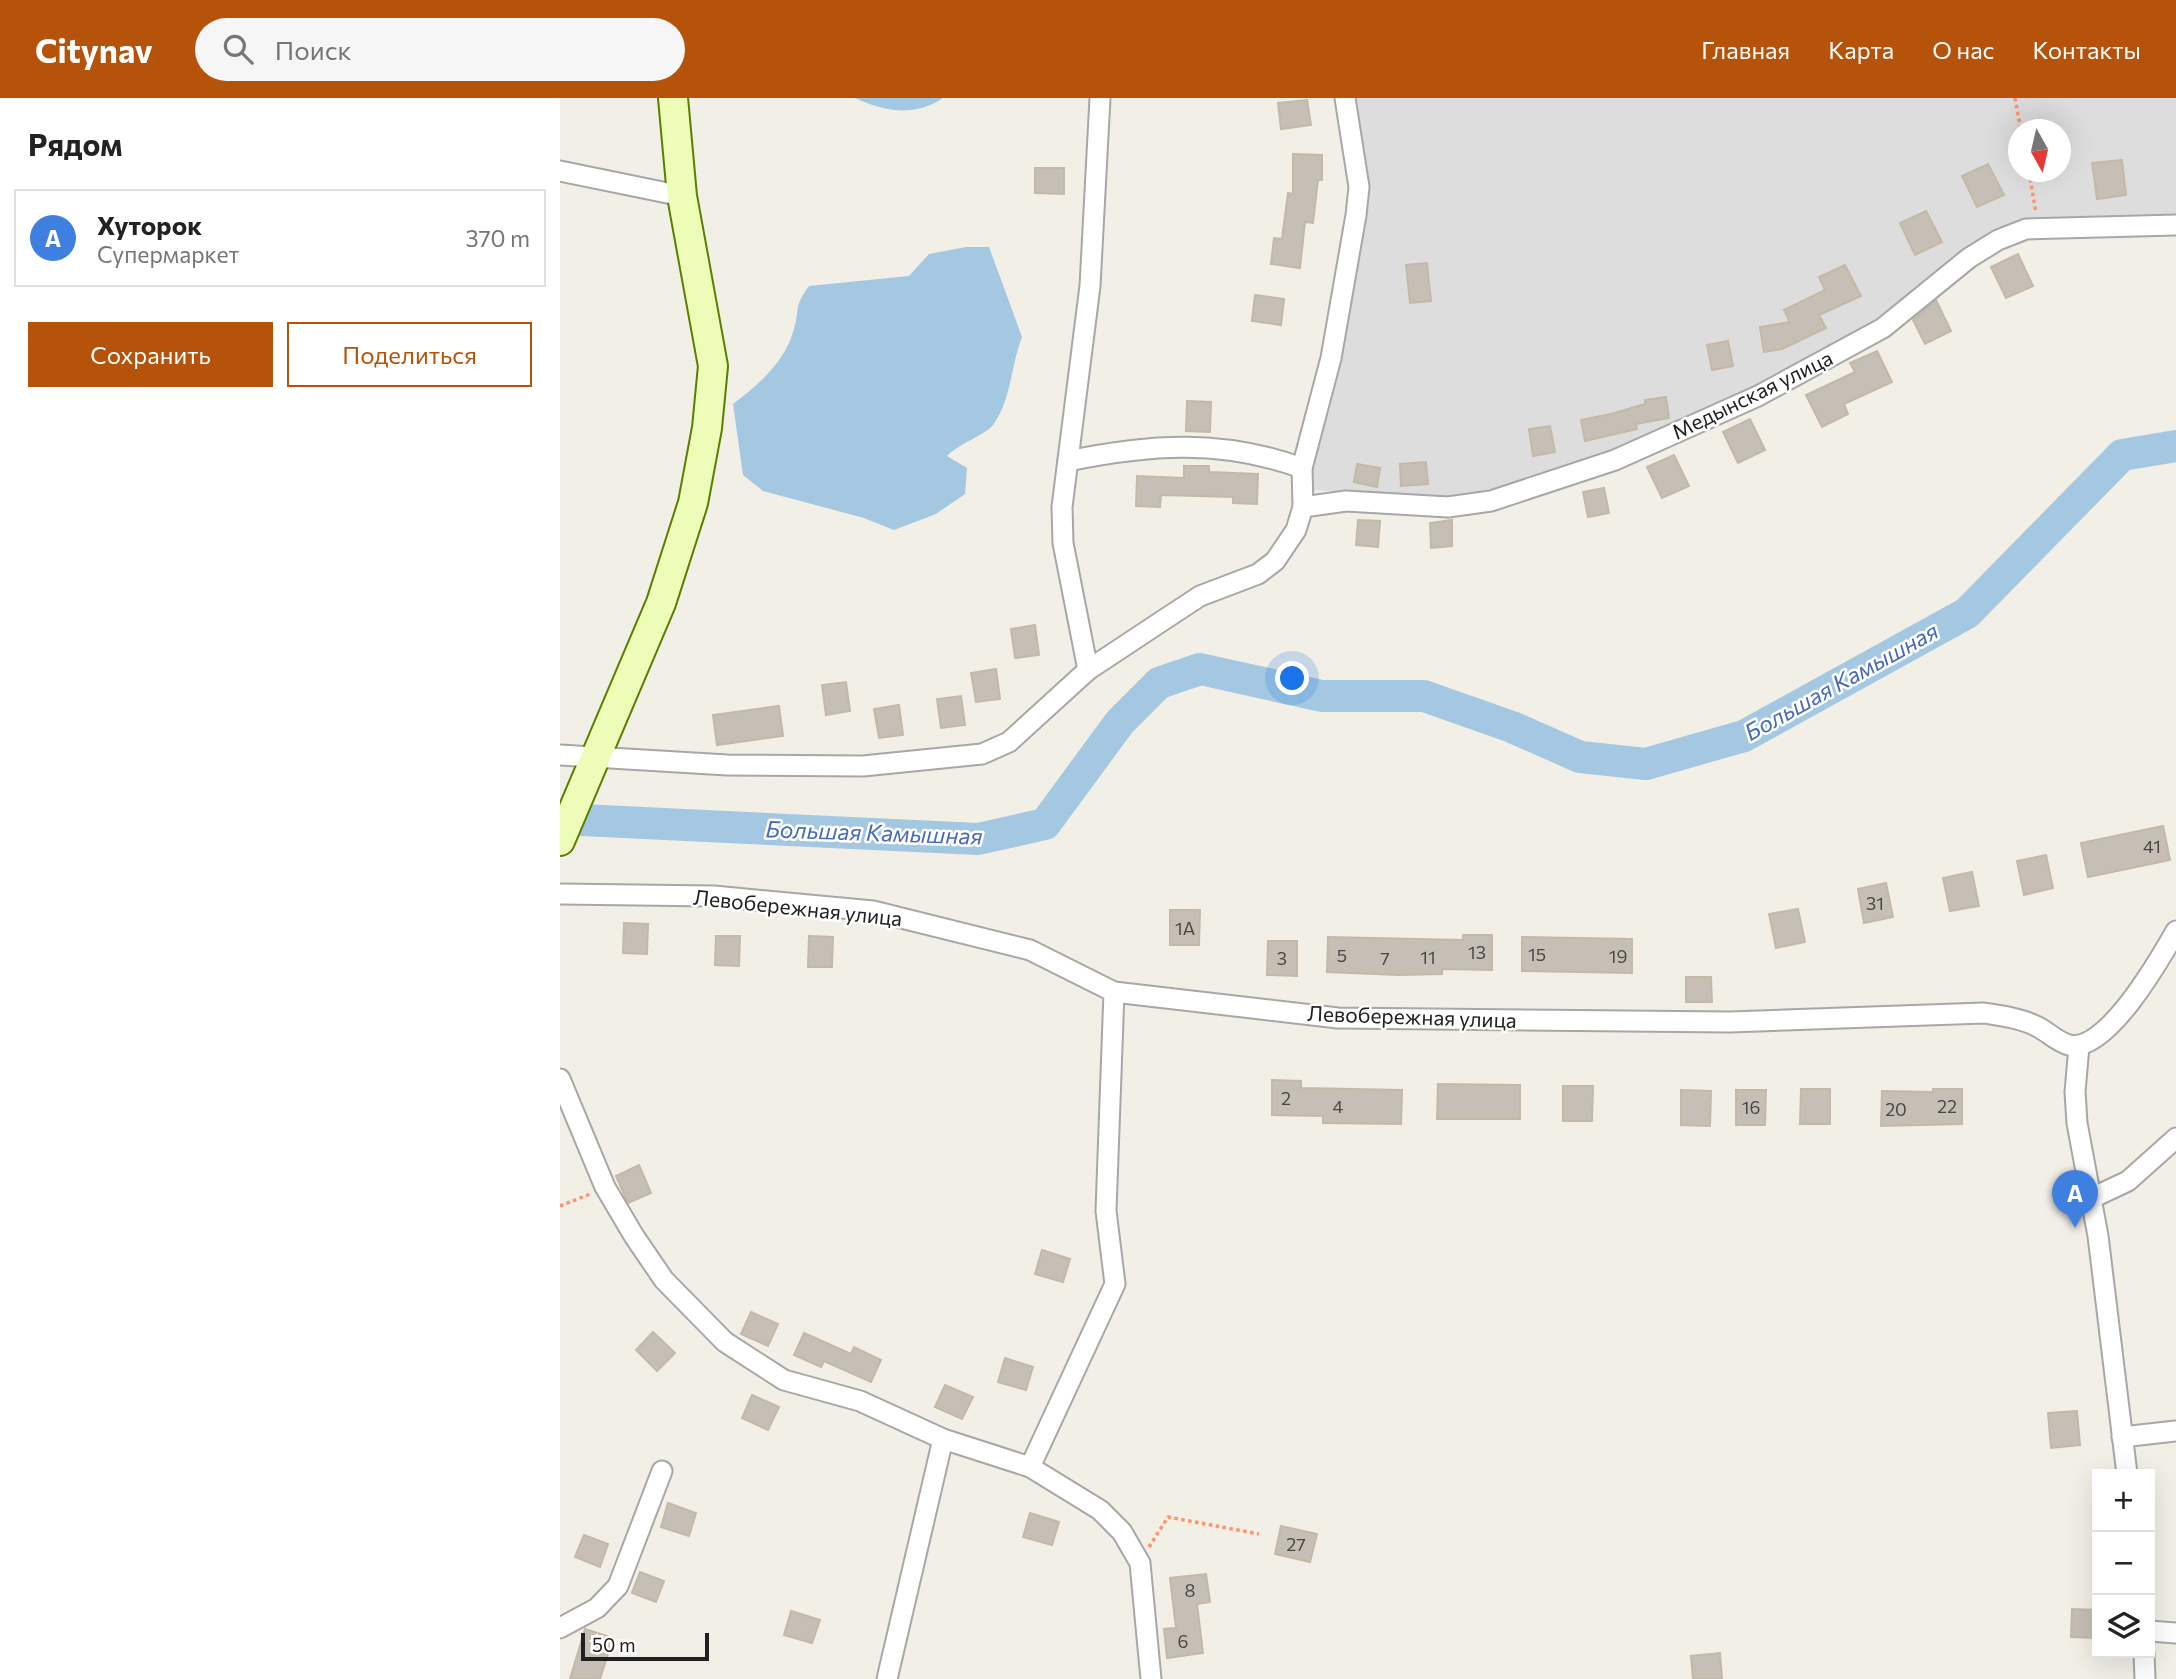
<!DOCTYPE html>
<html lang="ru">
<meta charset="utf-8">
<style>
body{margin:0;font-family:Commissioner,sans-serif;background:#f6f6f6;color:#222}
.controls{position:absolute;right:21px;bottom:21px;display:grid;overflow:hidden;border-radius:0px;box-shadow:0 7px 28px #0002}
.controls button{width:63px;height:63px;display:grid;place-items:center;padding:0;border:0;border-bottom:2px solid #e0e0e0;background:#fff;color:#222;font:35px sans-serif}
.compass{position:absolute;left:1448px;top:21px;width:63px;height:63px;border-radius:50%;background:#fff;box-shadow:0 7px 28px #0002;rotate:172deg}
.scale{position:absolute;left:21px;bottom:18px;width:128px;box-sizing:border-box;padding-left:7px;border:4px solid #202020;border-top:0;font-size:19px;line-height:24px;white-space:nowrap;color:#202020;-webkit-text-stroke:5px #fff;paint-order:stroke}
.you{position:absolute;left:733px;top:581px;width:24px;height:24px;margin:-18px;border:5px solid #fff;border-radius:50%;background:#1a73e8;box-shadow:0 0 0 10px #1a73e833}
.badge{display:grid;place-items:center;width:46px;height:46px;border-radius:50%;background:#b45309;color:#fff;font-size:23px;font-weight:700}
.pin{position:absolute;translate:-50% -58px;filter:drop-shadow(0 2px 4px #0008)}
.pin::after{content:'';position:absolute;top:37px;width:24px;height:21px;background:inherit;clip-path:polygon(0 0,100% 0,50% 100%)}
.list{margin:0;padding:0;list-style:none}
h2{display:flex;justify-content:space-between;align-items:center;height:91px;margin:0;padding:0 28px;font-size:30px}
h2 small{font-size:23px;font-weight:400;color:#767676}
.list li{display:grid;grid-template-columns:46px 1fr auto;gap:21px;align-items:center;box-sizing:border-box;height:98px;margin:0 14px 14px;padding:0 14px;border:2px solid #e0e0e0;border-radius:0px}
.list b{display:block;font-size:26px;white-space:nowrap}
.list p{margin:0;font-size:23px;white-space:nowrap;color:#767676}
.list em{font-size:23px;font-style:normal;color:#767676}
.actions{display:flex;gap:14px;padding:21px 28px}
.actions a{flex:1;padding:16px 0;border:2px solid #b45309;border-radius:0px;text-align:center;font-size:24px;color:#b45309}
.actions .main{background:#b45309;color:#fff}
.icon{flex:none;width:38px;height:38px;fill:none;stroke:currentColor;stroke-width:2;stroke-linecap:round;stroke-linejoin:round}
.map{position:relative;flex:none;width:1616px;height:1581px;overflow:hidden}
header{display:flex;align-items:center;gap:42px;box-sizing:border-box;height:98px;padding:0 35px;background:#b45309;color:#fff}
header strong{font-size:33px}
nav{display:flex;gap:38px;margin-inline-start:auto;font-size:24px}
.search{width:490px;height:63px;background:#f6f6f6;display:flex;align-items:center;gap:18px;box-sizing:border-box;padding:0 24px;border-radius:38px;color:#767676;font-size:26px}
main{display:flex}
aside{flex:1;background:#fff}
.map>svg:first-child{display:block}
.residential{fill:#dedddd;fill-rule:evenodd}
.water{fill:#a4c8e1}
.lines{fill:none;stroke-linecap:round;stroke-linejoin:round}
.river{stroke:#a4c8e1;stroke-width:32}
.building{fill:#c6bfb5;stroke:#c4b9a7;stroke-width:2}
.street-casing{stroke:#a7a7a7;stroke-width:23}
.secondary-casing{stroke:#5a7e00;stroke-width:32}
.path{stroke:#ff9369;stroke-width:3.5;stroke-dasharray:3.5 3.5;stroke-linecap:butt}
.street{stroke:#fff;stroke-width:19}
.secondary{stroke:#edfdb8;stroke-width:28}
.labels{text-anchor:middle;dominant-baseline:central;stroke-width:5;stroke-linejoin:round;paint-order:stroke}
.number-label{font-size:18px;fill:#4a4845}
.street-label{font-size:21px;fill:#202020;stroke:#fff}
.water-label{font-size:23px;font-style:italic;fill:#466ab6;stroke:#fff}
</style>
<header>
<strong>Citynav</strong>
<div class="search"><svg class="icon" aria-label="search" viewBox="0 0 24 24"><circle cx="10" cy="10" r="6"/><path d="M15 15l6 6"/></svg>Поиск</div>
<nav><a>Главная</a><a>Карта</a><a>О нас</a><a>Контакты</a></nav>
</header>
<main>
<aside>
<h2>Рядом<small></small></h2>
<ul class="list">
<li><span class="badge" style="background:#3f7fe0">A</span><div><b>Хуторок</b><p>Супермаркет</p></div><em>370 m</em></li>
</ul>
<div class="actions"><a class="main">Сохранить</a><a>Поделиться</a></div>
</aside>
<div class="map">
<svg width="1616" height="1581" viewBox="0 0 1616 1581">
<rect width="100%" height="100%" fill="#f1efe6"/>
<path class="residential" d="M792 0H1616V119L1465 123 1430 133 1302 231 1224 274 1062 349 915 397 878 401 753 392 750 365 806 86 804 57ZM1458 32H1500V74H1458Z"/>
<g class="water">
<path d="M295 0H383C355 19 325 14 295 0Z"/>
<path d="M406 149H429L462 239C451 267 451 303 433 327 425 337 400 345 387 358L407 370 405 396 376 416 334 432 304 420 203 393 183 377 173 306C198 287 224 265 233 234 241 211 232 211 249 188L349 178 369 156Z"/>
</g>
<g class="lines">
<path class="river" d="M0 721 418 741 485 726 560 624 599 585 640 571 762 598H864L952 629 1020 659 1086 666 1184 638 1407 515 1562 357 1616 348"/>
</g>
<g class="building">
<path d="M747 2 751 27 721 31 718 5Z"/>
<path d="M733 56 762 57V82H758L753 125 745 124 740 170 711 166 714 140 722 141 728 95 733 96Z"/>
<path d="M1562 62 1566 97 1537 101 1532 65Z"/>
<path d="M1428 66 1444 97 1417 109 1402 78Z"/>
<path d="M475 70H504V96L475 95Z"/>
<path d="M1366 113 1382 144 1355 157 1340 125Z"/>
<path d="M1458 156 1473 188 1446 200 1431 169Z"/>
<path d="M867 165 871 203 850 205 846 167Z"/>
<path d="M1285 167 1301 198 1259 217 1266 230 1222 251 1204 254 1200 229 1230 224 1224 212 1265 192 1259 179Z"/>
<path d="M695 197 724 201 721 227 692 223Z"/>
<path d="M1376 202 1391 233 1365 246 1353 222Z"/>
<path d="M1168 243 1173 268 1152 272 1147 247Z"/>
<path d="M1317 253 1332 284 1284 306 1288 316 1262 329 1246 297 1295 274 1290 265Z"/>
<path d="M1106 299 1109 320 1076 326 1077 331 1025 343 1021 322 1051 316 1085 306V302Z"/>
<path d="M627 303 651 304 650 334 626 333Z"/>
<path d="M1190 321 1205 352 1178 365 1163 334Z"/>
<path d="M990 328 995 354 973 358 969 331Z"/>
<path d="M1114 357 1129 388 1102 400 1087 369Z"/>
<path d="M866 364 868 386 841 388 840 366Z"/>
<path d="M797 366 820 370 817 389 794 384Z"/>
<path d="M624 368H649V374L698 376 697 406 673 405V399L601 397 600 409 576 408 577 378 624 380Z"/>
<path d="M1044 390 1049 415 1028 419 1023 394Z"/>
<path d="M798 422 820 423 818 449 796 447Z"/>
<path d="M892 422V448L871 450 870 425Z"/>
<path d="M475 527 479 557 455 560 451 531Z"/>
<path d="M436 571 440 601 416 604 411 575Z"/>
<path d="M286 584 290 613 266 617 262 587Z"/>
<path d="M401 598 405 627 381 630 377 601Z"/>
<path d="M339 607 343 637 319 640 314 611Z"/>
<path d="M219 608 223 638 157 647 153 617Z"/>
<path d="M1603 728 1610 762 1528 779 1521 745Z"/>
<path d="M1486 757 1493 790 1464 797 1457 763Z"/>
<path d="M1412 774 1419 808 1390 813 1383 780Z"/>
<path d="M1326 785 1333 819 1304 825 1298 791Z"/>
<path d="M1238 811 1245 844 1216 850 1209 816Z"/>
<path d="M610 812H640L639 847H610Z"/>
<path d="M64 825 88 826 87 856 63 855Z"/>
<path d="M903 837H932V872L882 871V876L839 877 767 874 768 839 903 842Z"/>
<path d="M156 838H180L179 868 155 867Z"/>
<path d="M249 838 273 839 272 869H248Z"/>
<path d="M962 839 1072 841V875L962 873Z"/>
<path d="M708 843H737V878L707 877Z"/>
<path d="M1126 879H1151L1152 904H1126Z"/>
<path d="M712 982 741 983V990L842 992 841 1026 763 1025V1018L712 1017Z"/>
<path d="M878 986 960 987V1021H877Z"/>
<path d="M1003 988H1033L1032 1023H1003Z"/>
<path d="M1241 991H1270V1026H1240Z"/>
<path d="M1373 991H1402V1026L1321 1028 1322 993 1373 994Z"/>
<path d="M1121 992 1151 993 1150 1028 1121 1027Z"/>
<path d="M1176 992H1206L1205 1027H1176Z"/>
<path d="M79 1067 91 1095 68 1105 56 1078Z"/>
<path d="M482 1152 510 1161 503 1184 475 1176Z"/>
<path d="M191 1214 218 1226 208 1248 181 1236Z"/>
<path d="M93 1234 115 1255 97 1273 76 1252Z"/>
<path d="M244 1235 291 1256 294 1249 321 1262 311 1284 264 1263 261 1269 234 1257Z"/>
<path d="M445 1260 473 1269 466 1292 438 1284Z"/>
<path d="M385 1287 413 1299 402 1321 375 1309Z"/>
<path d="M192 1297 219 1309 208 1332 182 1320Z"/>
<path d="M1517 1313 1520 1347 1491 1350 1488 1315Z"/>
<path d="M108 1405 136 1415 129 1438 101 1429Z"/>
<path d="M470 1415 499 1424 492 1447 463 1439Z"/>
<path d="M721 1428 757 1436 750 1464 715 1456Z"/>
<path d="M24 1437 48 1446 40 1469 15 1459Z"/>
<path d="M80 1474 104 1483 96 1504 72 1495Z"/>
<path d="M646 1476 650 1504 637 1506 643 1555 607 1560 604 1531 616 1530 610 1480Z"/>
<path d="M1512 1511 1537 1512V1540L1511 1539Z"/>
<path d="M231 1513 260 1522 252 1545 224 1537Z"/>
<path d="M25 1531 53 1540 40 1581H10Z"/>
<path d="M1160 1555 1162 1581H1133L1131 1558Z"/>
</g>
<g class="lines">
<defs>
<g id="street">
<path d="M0 73 122 98"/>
<path d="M508 363C590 346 662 341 742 370"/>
<path d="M743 409 786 403 888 409 931 403 1055 362 1198 298 1323 230 1409 160 1438 142 1466 131 1616 127"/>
<path d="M528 572 503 445 502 409 530 188 540 0"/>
<path d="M0 657 167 667 303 668 422 656 449 644 528 572 602 523 640 498 698 476 715 463 736 432 743 409 742 370 771 260 796 117 799 89 785 0"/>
<path d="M0 796 154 798 313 813 470 852 554 894 778 920 1170 924 1424 915C1442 918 1460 920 1476 928 1487 933 1497 944 1509 947 1546 956 1600 861 1616 833"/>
<path d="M1519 948 1515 994 1517 1025 1538 1138 1567 1376"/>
<path d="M0 981 45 1089 74 1138 104 1182 165 1244 224 1282 300 1303 383 1341 470 1369 540 1412 562 1434 580 1465 591 1581"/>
<path d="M1532 1100 1568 1083 1616 1040"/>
<path d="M1562 1339 1616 1333"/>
<path d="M470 1369 555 1186 546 1113 554 894"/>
<path d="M0 1530 37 1510 58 1488 102 1373"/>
<path d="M1590 1533 1616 1535"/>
<path d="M1584 1555 1585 1581"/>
<path d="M327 1581 383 1341"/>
</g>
<path id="secondary" d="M0 743 101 505 133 405 147 330 153 268 122 98 113 0"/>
</defs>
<use href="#street" class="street-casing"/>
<use href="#secondary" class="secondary-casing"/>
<g class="path">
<path d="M1455 0 1461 32"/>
<path d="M1469 74 1476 115"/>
<path d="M0 1108 30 1096"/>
<path d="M589 1449 608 1419 699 1436"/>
</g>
<use href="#street" class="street"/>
<use href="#secondary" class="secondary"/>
</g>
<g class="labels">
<g class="number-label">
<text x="1592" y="748">41</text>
<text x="1315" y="805">31</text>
<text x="625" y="830">1А</text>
<text x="917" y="854">13</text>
<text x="977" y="856">15</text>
<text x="782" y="857">5</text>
<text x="1058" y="858">19</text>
<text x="868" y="859">11</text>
<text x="722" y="860">3</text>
<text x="825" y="860">7</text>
<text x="726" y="1000">2</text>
<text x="778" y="1008">4</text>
<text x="1387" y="1008">22</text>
<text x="1191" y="1009">16</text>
<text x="1336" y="1011">20</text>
<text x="736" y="1446">27</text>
<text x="630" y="1492">8</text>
<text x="623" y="1543">6</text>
</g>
<g class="street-label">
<text transform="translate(1192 296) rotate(-26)">Медынская улица</text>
<text transform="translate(238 809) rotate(6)">Левобережная улица</text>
<text transform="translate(852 918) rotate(2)">Левобережная улица</text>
</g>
<g class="water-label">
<text transform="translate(1281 583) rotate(-29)">Большая Камышная</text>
<text transform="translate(314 734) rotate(2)">Большая Камышная</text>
</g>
</g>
</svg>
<div class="controls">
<button>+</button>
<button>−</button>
<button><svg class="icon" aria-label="layers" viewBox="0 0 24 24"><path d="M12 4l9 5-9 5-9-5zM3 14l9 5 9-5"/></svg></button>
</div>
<svg class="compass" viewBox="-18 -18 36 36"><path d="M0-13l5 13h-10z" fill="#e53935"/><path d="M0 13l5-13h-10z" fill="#767676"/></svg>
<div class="scale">50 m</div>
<div class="you"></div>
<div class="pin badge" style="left:1515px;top:1130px;background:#3f7fe0">A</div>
</div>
</main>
